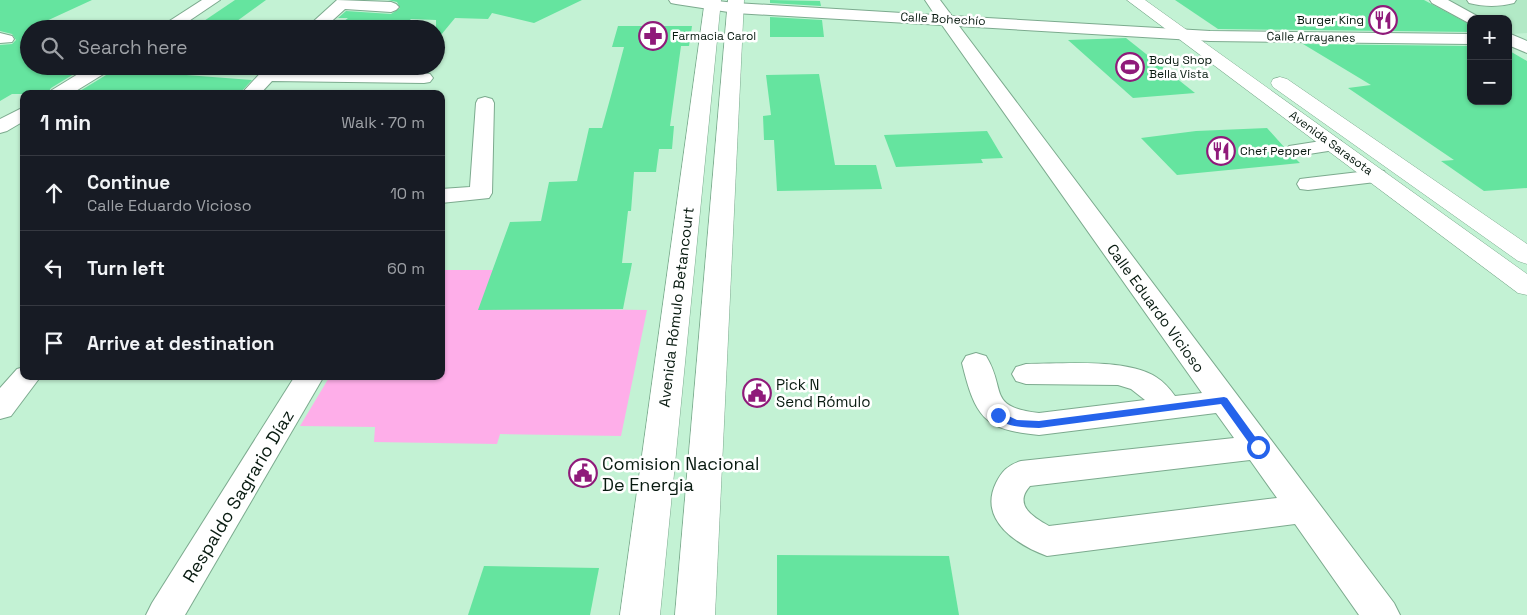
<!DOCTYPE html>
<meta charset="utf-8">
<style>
body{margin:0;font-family:"Space Grotesk",sans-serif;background:#20242c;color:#f1f3f6}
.controls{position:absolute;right:15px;top:15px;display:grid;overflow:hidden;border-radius:10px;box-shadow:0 1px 4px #0004}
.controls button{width:45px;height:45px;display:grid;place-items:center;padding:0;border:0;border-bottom:1px solid #363941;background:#171b24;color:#f1f3f6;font:25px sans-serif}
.stop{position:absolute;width:15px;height:15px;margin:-11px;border:4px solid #2563eb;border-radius:50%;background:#fff}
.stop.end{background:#2563eb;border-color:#fff;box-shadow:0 1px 5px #0008}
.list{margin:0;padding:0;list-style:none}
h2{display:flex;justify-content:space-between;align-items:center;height:65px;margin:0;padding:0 20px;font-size:21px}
h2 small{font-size:16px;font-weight:400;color:#9ea1a6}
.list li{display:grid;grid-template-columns:32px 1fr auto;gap:15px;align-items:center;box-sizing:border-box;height:75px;padding:0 20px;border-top:1px solid #363941}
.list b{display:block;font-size:19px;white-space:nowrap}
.list p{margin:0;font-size:16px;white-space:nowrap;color:#9ea1a6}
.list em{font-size:16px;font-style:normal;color:#9ea1a6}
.icon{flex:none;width:28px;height:28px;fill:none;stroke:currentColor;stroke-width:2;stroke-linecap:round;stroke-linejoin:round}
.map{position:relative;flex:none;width:1527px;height:615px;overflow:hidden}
.search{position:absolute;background:#171b24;box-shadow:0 1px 4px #0004;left:20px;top:20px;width:425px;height:55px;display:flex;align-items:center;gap:12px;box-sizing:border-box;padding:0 18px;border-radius:28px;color:#9ea1a6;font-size:19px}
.panel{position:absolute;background:#171b24;box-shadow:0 1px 4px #0004;left:20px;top:90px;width:425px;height:290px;border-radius:10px}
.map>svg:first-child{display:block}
.built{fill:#b2e9c6}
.green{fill:#feaee9}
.building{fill:#65e49f}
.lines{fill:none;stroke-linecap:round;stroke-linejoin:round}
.minor-casing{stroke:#7caa8e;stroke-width:2}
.major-casing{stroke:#7caa8e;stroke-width:1}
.minor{fill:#fff;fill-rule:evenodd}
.major{fill:#fff;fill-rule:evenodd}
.route{fill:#2563eb}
.labels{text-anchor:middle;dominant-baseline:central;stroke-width:5;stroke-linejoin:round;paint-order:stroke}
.far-street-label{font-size:12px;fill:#081a10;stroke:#fff}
.far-poi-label{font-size:12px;fill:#081a10;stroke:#fff;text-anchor:start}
.street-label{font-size:15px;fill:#081a10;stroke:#fff}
.poi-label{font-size:15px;fill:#081a10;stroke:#fff;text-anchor:start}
.near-poi-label{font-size:18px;fill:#081a10;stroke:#fff;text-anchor:start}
.near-street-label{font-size:18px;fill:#081a10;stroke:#fff}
</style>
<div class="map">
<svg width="1527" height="615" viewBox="0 0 1527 615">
<rect width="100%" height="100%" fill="#c3f2d4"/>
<path class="built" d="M1449 0H1527V33L1513 34 1508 31V19H1485Z"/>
<g class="green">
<path d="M194 66H258L248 75 184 74Z"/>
<path d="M441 270H499L483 308 647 310 621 436 500 434 497 444 374 442 375 427 300 426 330 376H441Z"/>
</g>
<g class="building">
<path d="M0 0H92L29 29V66H87L51 88 47 94H12L0 101V45L12 44 16 40 12 34 0 31Z"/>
<path d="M235 0H266L226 29H192Z"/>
<path d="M388 0H582L534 23 492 13 488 19 455 18 436 41V20L411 19 401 29H334L348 18H338L346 11 391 14 400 8 397 2Z"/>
<path d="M770 0 820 1 821 6 770 3Z"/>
<path d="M1175 0H1424L1471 25V32L1218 29Z"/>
<path d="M770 17 822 20 824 37H770Z"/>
<path d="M618 26H692L689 46H681L670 126H674L672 149H659L656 172H634L631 211H628L622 263H632L623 309 478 310 510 222 541 221 549 182 577 181 589 128H602L612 92 624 47H612Z"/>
<path d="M1126 38 1195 93 1133 98 1068 40Z"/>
<path d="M1303 44 1471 46V101H1508V50L1527 61V188L1484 191 1441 161 1454 160 1348 88 1371 85Z"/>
<path d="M114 66H186L173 74 252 80 239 94H75L111 72Z"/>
<path d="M819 74 835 165H876L882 189 777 191 774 140H764L763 116 771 115 766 75Z"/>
<path d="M1267 128 1285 148 1284 150 1288 155 1295 158 1300 163 1177 175 1141 138 1196 131Z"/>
<path d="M987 131 1003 158 981 159 983 163 896 167 884 135Z"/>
<path d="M777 555 949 556 959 615H777Z"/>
<path d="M484 566 599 568 590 615H468Z"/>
</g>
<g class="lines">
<defs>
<g id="minor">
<path d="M202 0H220L177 29H157Z"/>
<path d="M337 0 391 2 396 4 399 7 396 10 391 12 345 9 323 29H305Z"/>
<path d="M669 0H709L735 3 935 15 925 0H940L952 16 1210 31 1471 34V44L1210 41 959 26 1394 603 1400 615H1359L1295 524 1047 556C1017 545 978 520 996 483 1002 471 1008 465 1021 461L1234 438 1216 413 1039 435C983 430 975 416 962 363L966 356 976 353 986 356C1007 390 986 407 1039 413L1145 400 1131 389 1118 385 1026 384 1016 381 1012 374 1016 367 1026 364C1062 364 1125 358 1156 377 1164 382 1170 389 1175 396L1202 393 942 25 735 13 676 4 671 3ZM1250 460 1277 498 1049 526C1033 517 1013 505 1030 486Z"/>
<path d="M1430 0H1448L1477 16 1480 19H1471V23L1467 22 1432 3Z"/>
<path d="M1467 0H1516L1514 3C1499 7 1484 7 1469 3Z"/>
<path d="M418 23 424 25 426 28 408 29 410 26Z"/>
<path d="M0 33 12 36 14 39 12 42 0 43Z"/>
<path d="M1508 33 1527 41V53L1508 45Z"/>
<path d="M91 66H112L110 70 71 94H49L52 90Z"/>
<path d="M267 66H285L282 71 424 73 430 74 433 78 430 82 424 83 272 81 260 94H241Z"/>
<path d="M485 97 492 99 494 103 492 193 489 198 441 203V189L470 187 476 103 478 99Z"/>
<path d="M24 107V121L7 131 0 133V119Z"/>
<path d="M1334 139 1341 141 1344 145 1341 149 1296 156 1289 154 1286 150 1289 146Z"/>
<path d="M1376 170 1384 171 1387 176 1384 181 1308 190 1300 189 1297 184 1300 179 1308 178Z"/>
<path d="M24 367V376H41L11 416 0 419V388L17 369Z"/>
<path d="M295 376H324L185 615H146L152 603Z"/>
</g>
<g id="major">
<path d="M705 0H721L660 615H620Z"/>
<path d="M728 0H744L715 615H675Z"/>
<path d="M1127 0H1145L1527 274V295L1518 293Z"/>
<path d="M1280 77 1287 79 1527 244V264L1518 261 1273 87 1271 83 1273 79Z"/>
</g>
</defs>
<use href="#minor" class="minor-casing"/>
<use href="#major" class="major-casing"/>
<use href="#minor" class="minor"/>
<use href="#major" class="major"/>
</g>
<path class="route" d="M1224 397 1227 398 1261 445V450H1254L1221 404 1039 428C1024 427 1004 428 994 415L998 411 1017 420 1039 421Z"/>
<defs>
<symbol id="restaurant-ring" viewBox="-11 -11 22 22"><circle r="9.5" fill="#fff" stroke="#8f1a7a" stroke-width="1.5"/><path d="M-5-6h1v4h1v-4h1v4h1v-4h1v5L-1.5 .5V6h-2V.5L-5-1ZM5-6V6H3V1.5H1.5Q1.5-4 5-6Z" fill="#8f1a7a"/></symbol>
<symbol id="pharmacy-ring" viewBox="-11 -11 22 22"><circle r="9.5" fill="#fff" stroke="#8f1a7a" stroke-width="1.5"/><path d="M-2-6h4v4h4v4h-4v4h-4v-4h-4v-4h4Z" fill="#8f1a7a"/></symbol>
<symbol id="stadium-ring" viewBox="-11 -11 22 22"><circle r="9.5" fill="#fff" stroke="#8f1a7a" stroke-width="1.5"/><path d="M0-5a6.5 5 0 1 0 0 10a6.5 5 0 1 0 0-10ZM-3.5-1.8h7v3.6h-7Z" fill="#8f1a7a"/></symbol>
<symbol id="civic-ring" viewBox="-11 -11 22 22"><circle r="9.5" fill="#fff" stroke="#8f1a7a" stroke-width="1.5"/><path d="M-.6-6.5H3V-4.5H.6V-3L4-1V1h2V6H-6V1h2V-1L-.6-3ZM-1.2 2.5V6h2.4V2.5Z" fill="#8f1a7a"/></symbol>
</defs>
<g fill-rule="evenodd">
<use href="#restaurant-ring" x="1367" y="4" width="32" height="32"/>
<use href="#pharmacy-ring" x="637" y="20" width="32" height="32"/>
<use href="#stadium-ring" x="1114" y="51" width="32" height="32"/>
<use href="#restaurant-ring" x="1205" y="135" width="32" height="32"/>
<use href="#civic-ring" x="741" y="377" width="32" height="32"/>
<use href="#civic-ring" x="567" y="457" width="32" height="32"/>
</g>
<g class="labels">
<g class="far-street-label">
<text transform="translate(943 19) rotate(3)">Calle Bohechío</text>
<text transform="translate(1311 37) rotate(1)">Calle Arrayanes</text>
<text transform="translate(1331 143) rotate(36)">Avenida Sarasota</text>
</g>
<g class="far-poi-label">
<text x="1364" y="20" text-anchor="end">Burger King</text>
<text x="672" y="36">Farmacia Carol</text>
<text x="1149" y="60">Body Shop<tspan x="1149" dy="14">Bella Vista</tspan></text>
<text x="1240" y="151">Chef Pepper</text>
</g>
<g class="street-label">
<text transform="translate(676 307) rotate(-83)">Avenida Rómulo Betancourt</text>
<text transform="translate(1156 308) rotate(54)">Calle Eduardo Vicioso</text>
</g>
<g class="poi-label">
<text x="776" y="384">Pick N<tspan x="776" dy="17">Send Rómulo</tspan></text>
</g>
<g class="near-poi-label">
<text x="602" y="463">Comision Nacional<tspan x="602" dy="21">De Energia</tspan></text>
</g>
<g class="near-street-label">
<text transform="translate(238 496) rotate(-59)">Respaldo Sagrario Díaz</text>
</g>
</g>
</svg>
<div class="controls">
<button>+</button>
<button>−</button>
</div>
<div class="stop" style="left:1258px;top:447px"></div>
<div class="stop end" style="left:998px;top:415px"></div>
<div class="search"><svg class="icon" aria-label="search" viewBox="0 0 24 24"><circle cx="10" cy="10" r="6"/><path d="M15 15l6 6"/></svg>Search here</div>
<section class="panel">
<h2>1 min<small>Walk · 70 m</small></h2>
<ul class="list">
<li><svg class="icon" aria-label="ahead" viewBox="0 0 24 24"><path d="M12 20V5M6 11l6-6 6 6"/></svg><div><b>Continue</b><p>Calle Eduardo Vicioso</p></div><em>10 m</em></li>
<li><svg class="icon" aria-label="left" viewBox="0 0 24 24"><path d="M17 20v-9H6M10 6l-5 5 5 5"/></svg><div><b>Turn left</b></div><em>60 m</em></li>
<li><svg class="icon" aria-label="arrive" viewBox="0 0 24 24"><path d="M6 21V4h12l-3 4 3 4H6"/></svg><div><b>Arrive at destination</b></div></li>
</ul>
</section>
</div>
